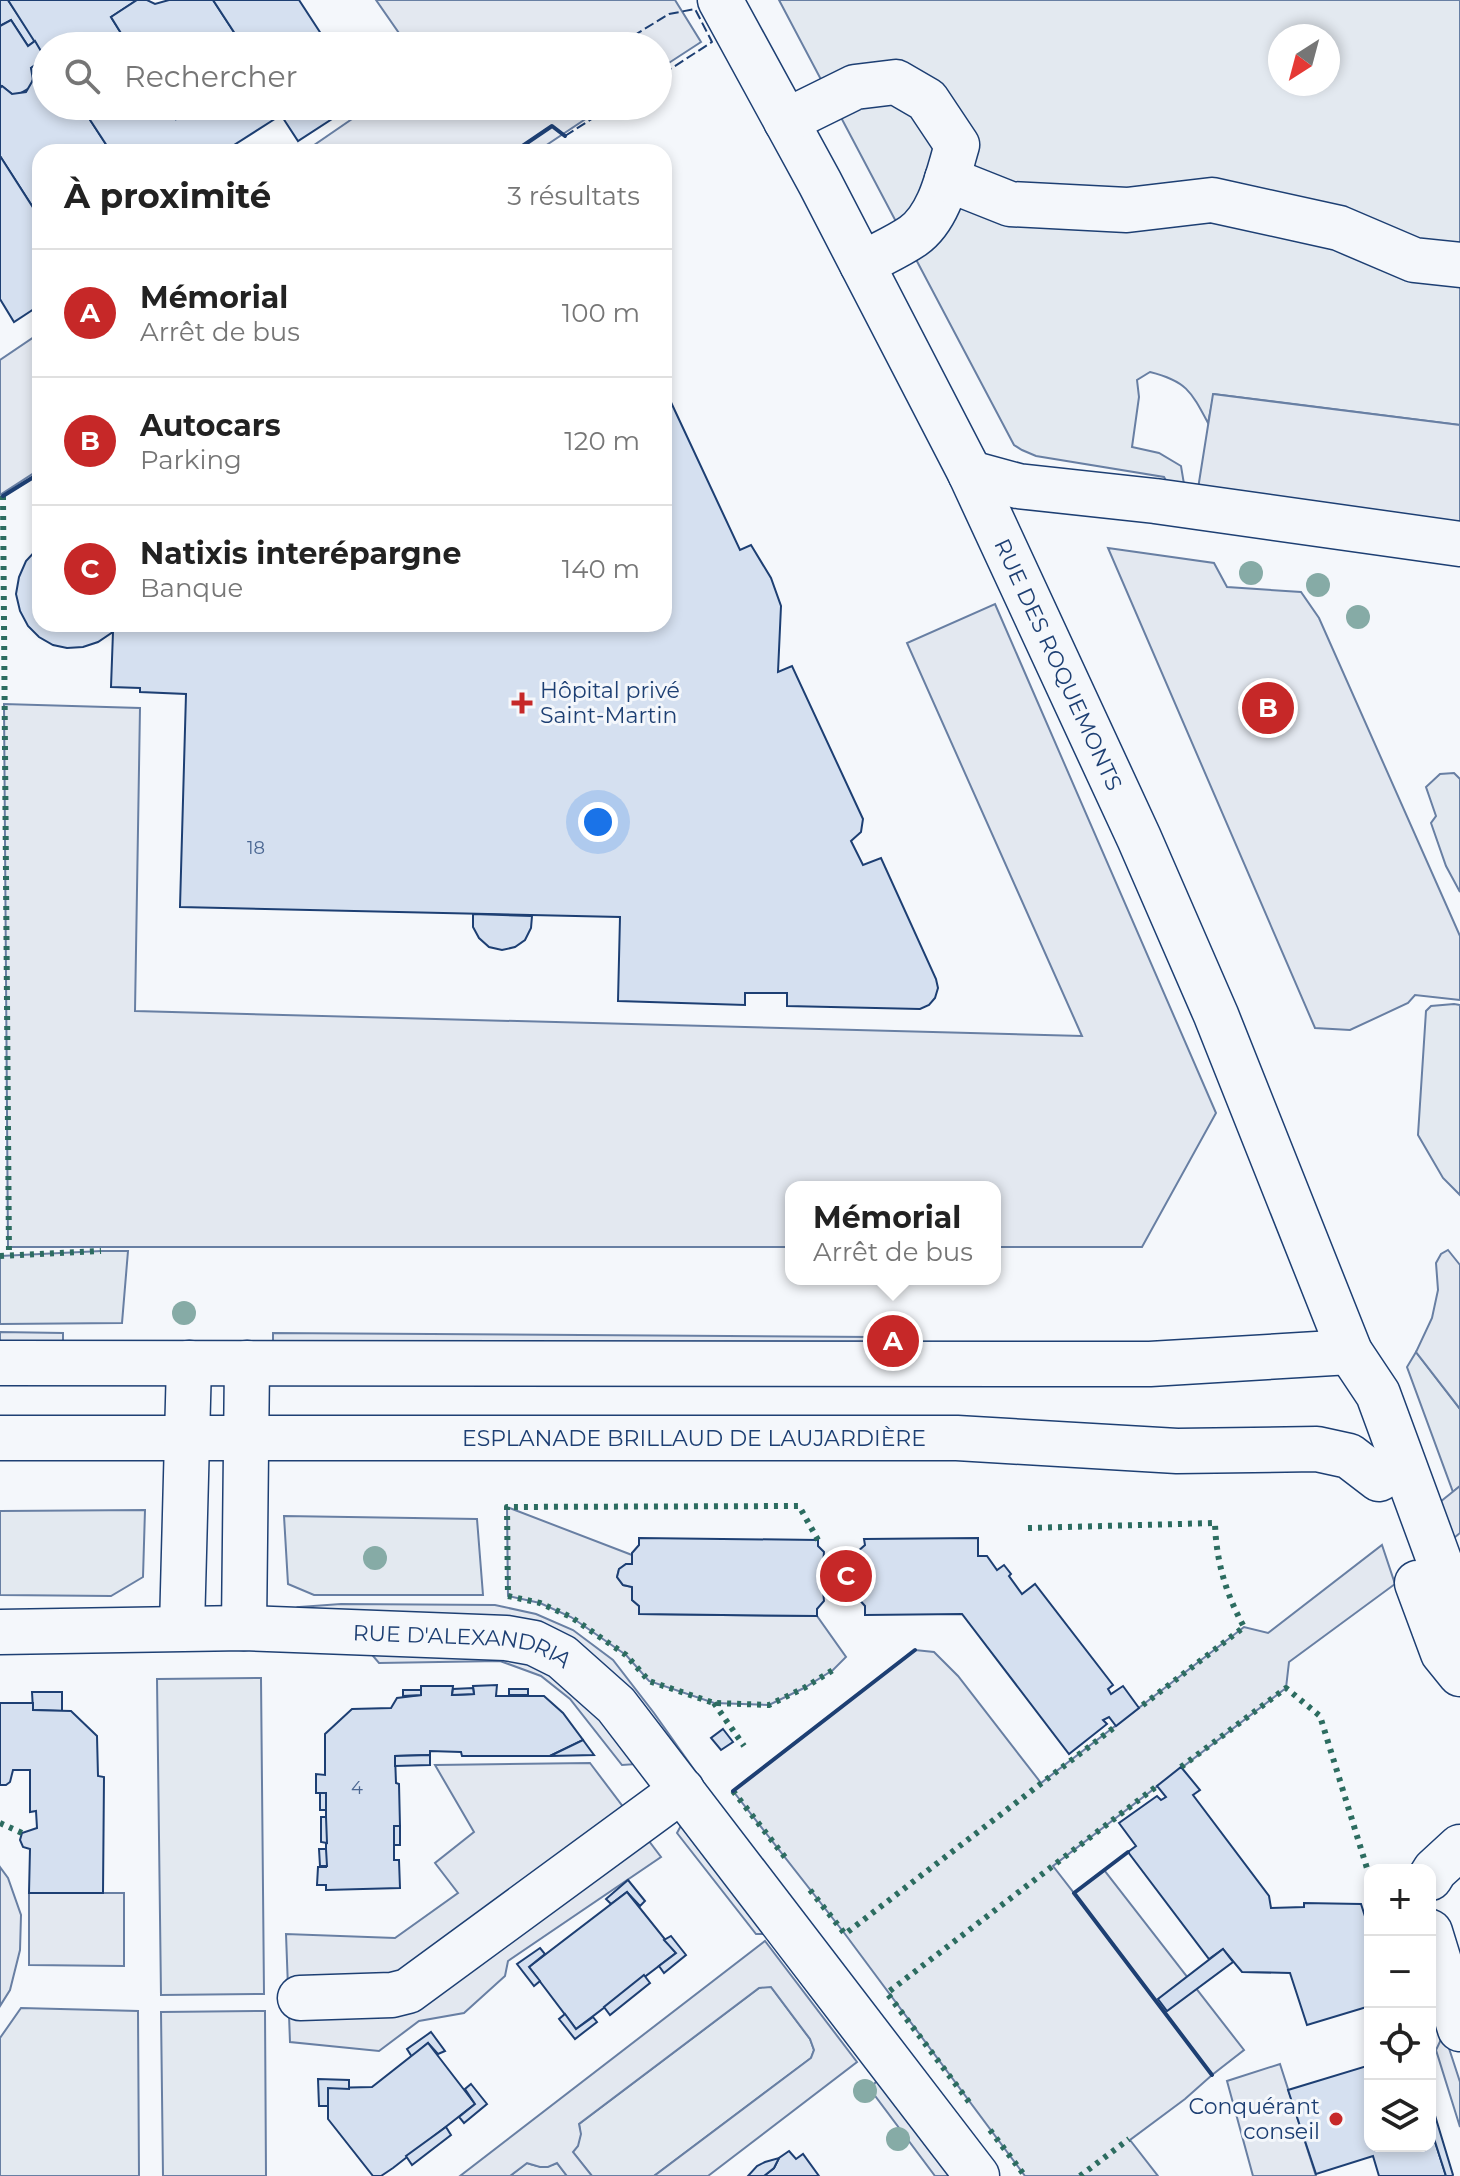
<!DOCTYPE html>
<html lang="fr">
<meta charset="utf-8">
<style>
body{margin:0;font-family:Montserrat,sans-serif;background:#f6f6f6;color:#222}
.controls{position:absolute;right:24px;bottom:24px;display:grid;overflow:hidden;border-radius:16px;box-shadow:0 4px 12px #0003}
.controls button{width:72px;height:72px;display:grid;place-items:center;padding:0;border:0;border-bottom:2px solid #e0e0e0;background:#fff;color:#222;font:40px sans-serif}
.compass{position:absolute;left:1268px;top:24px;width:72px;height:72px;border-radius:50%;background:#fff;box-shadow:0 4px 12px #0003;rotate:216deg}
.you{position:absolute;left:598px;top:822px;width:28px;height:28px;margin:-20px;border:6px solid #fff;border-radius:50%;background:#1a73e8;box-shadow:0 0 0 12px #1a73e833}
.badge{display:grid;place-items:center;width:52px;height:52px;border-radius:50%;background:#c62828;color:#fff;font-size:26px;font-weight:700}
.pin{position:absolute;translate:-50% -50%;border:4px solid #fff;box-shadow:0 2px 8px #0006}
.popup{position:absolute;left:785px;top:1181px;width:216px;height:104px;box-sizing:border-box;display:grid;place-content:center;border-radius:16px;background:#fff;filter:drop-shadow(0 2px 6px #0005);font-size:26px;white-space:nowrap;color:#767676}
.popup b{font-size:30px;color:#222}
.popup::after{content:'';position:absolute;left:50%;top:100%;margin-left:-16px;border:16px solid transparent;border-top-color:#fff}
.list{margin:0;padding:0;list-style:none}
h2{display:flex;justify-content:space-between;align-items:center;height:104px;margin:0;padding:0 32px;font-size:34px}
h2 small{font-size:26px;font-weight:400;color:#767676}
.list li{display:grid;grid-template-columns:52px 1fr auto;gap:24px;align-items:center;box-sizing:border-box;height:128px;padding:0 32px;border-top:2px solid #e0e0e0}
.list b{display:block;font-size:30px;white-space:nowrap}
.list p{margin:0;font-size:26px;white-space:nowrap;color:#767676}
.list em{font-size:26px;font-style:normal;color:#767676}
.icon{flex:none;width:44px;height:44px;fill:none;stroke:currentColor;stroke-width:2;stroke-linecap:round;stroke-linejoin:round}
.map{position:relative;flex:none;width:1460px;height:2176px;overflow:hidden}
.search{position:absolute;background:#fff;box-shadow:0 4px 12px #0003;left:32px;top:32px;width:640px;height:88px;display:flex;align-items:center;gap:20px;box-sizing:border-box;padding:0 28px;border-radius:44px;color:#767676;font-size:30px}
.panel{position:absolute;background:#fff;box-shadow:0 4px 12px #0003;left:32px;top:144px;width:640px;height:488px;border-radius:24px}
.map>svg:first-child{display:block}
.green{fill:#e3e9f0;stroke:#687fa3;stroke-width:2;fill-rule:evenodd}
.parking{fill:#e3e8f0;stroke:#687fa3;stroke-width:2}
.building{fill:#d5e0f0;stroke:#1d3f73;stroke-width:2}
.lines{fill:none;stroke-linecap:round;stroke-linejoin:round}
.minor-casing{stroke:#1d3f73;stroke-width:47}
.minor{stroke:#f4f7fb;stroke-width:44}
.hedge{stroke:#2c6c60;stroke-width:6;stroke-dasharray:4 6;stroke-linecap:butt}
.fence{stroke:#1d3f73;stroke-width:2;stroke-dasharray:10 4;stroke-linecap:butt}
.wall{stroke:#1d3f73;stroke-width:4}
.tree{fill:#86aba6}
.poi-dot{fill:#c62828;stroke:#f4f7fb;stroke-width:3}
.labels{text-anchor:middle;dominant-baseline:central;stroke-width:6;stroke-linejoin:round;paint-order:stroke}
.number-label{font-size:18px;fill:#4b6792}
.street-label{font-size:22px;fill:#1d3f73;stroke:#f4f7fb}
.poi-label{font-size:22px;fill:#1d3f73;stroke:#f4f7fb;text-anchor:start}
</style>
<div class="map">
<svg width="1460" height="2176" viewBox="0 0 1460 2176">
<rect width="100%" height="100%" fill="#f4f7fb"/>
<g class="green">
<path d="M779 0H1460V425L1214 394 1208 423C1191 391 1186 381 1150 372L1137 380 1139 397 1132 447 1159 453 1181 466 1184 484H1168L1164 477 1036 456 1022 450 1014 445ZM1280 36H1328V84H1280Z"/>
<path d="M1454 773 1460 779V892L1446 866 1431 823 1436 816 1426 787 1440 774Z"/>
<path d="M1454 1004 1460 1005V1195L1443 1178 1418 1135 1426 1011 1431 1006Z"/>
<path d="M101 1251H128L122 1323 0 1324V1256Z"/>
<path d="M1416 1352 1460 1409V1486L1453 1492 1407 1367Z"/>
<path d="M145 1510 143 1577 111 1596 0 1595V1511Z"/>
<path d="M284 1516 477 1519 483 1595H314L288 1584Z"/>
<path d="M261 1678 264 1994 161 1995 157 1679Z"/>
<path d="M765 1986 771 1987 810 2039 814 2050 811 2058 654 2176H592L572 2151C580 2143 581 2135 579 2124L759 1988Z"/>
<path d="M21 2008 138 2011 139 2176H0V2038Z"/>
<path d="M265 2011 266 2176H163L161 2012Z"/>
<path d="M527 2163C539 2167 545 2168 557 2163L567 2176H510Z"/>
</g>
<g class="parking">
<path d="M376 0H675L701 42 658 70V46H408Z"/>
<path d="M371 106H605L536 152H304Z"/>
<path d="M40 333V469L0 495V360Z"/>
<path d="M1213 394 1460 425V534L1197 495Z"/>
<path d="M1108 548 1214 563 1227 587 1301 592 1319 618 1460 936V1000L1415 995 1408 1003 1350 1030 1315 1028Z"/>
<path d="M995 604 1216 1113 1142 1247H995V1187H791V1247H8L4 704 140 708 135 1011 1082 1036 907 643Z"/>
<path d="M1448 1250 1460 1265V1409L1416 1352 1432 1318 1438 1290 1436 1263 1441 1254Z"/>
<path d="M0 1332 63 1333V1349H0Z"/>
<path d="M273 1333 873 1337V1350L273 1347Z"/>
<path d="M1460 1486V1533L1443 1547 1430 1510Z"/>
<path d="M507 1507 632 1555V1564H626L619 1569 617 1577 623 1585 632 1587V1600L639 1606V1614L817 1616 846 1657 833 1670 804 1688 769 1705 714 1703 649 1681 626 1655 571 1617 540 1603 508 1596Z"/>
<path d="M1382 1545 1395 1584 1289 1662 1286 1688 1053 1866 1074 1893 1104 1870 1244 2050 1212 2075 1185 2099 1130 2140 1158 2176H1025L845 1934 733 1791 915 1650 934 1652 958 1676 1041 1783 1244 1627 1268 1633Z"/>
<path d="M341 1604 495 1605 536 1614 573 1630 613 1660 654 1713 695 1771 679 1769 600 1668 318 1619 299 1607Z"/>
<path d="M476 1645 557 1667 638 1764 622 1765 570 1699 541 1676 500 1661 379 1663 367 1649Z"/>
<path d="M590 1763 661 1857 508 1961 505 1976 464 2013 419 2021 379 2051 290 2042 286 1934 395 1938 458 1893 435 1863 474 1832 435 1765Z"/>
<path d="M684 1820 772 1934H756L677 1833Z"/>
<path d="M0 1867 8 1878 21 1915 20 1950 10 1990 0 2006Z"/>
<path d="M29 1893H124V1966L29 1965Z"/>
<path d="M765 1941 857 2062 708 2176H654L811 2058 814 2050 810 2039 771 1987 759 1988 579 2124 581 2134 578 2146 573 2152 592 2176H567L557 2163 548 2167H540L527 2163 510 2176H460Z"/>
<path d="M1444 2033 1460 2082V2127L1436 2050Z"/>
<path d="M1280 2064 1316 2176H1253L1227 2081Z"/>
<path d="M879 2078 952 2176H935L870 2089Z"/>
</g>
<g class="building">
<path d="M0 0H8L35 41 28 46 11 20 0 26Z"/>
<path d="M8 0H137L111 17 129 46H46L45 58Z"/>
<path d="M137 0H147L155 4 169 0H213L243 46H129L111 17Z"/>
<path d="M213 0H299L329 46H243Z"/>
<path d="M11 20 28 46 35 41 45 58 31 68 34 74 31 87 19 94H12L2 86 0 88V26Z"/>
<path d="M45 58 46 106H81L111 152H40V205L34 209 0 156V88L2 86 12 94 26 92 33 80 31 68Z"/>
<path d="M81 106H168L176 119 195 106H352L298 141 281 115 223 152H111Z"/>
<path d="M168 106H195L176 119Z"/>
<path d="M0 156 34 209 40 205V305L14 322 0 299Z"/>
<path d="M669 398 740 550 751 545 771 578 781 606 778 672 792 666 863 819 861 832 851 841 863 865 881 858 936 979 938 988 935 998 929 1005 920 1009 787 1006V993H745V1005L618 1001 620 917 180 907 186 694 140 692V688L111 687 113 632 98 642 83 647 67 648 53 645 39 637 28 626 20 611 16 594 19 577 26 561 38 548 40 547V624H664V400Z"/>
<path d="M473 914 532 916 531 928 525 940 515 947 502 950 489 947 479 938 473 927Z"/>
<path d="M639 1538 818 1540V1546L824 1552 823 1564H856L857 1552 865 1545 864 1539 978 1538V1556H987L997 1570 1004 1565 1011 1574 1009 1576 1022 1594 1035 1584 1113 1685 1108 1689 1111 1694 1123 1686 1139 1708 1116 1726 1109 1717 1103 1720 1107 1724 1069 1754 962 1614 865 1615V1606L857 1597V1591L823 1590 824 1601 817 1609V1616L639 1614V1606L632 1600V1587L623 1585 617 1577 619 1569 626 1564H632V1553L639 1545Z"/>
<path d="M497 1685 496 1696H544L563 1713 583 1740 550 1756H462L461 1752 430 1751V1755L395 1756 396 1783 399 1784 400 1826H394V1860H399L400 1888 326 1890V1885H317L318 1867H326V1793H316V1774L325 1775V1734L352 1709 391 1708 397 1698 421 1695V1686H453L452 1695 474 1694 473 1686Z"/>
<path d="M473 1688 474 1694 452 1695 453 1689Z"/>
<rect x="509" y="1689" width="19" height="6"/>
<path d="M403 1690H421V1695L403 1696Z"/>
<path d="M32 1692H62V1711L33 1710Z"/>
<path d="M0 1703H33V1710L71 1711 97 1736 98 1776 104 1777 103 1893H29L30 1849 23 1847 20 1840 22 1833 37 1828 36 1811 30 1812V1770H13L10 1782 6 1785H0Z"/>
<path d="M723 1729 733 1742 721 1750 711 1738Z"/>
<path d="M583 1740 594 1755 550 1756Z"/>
<path d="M430 1755V1765L395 1766V1756Z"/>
<path d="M1181 1767 1200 1790 1193 1795 1269 1896 1271 1908 1304 1907V1903L1361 1904 1370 1932V2006L1307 2025 1290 1973 1242 1972 1223 1949 1209 1959 1128 1852 1136 1846 1119 1823 1157 1796 1161 1800 1166 1797 1157 1786Z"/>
<rect x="320" y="1793" width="6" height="17"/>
<path d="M321 1817H326L327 1843 321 1842Z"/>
<rect x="394" y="1826" width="6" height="19"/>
<path d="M319 1849H326L327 1866H320Z"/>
<path d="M628 1880 645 1901 640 1906 627 1892 611 1904 606 1899Z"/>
<path d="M627 1892 676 1953 576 2029 529 1967Z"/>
<path d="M671 1936 686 1955 664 1973 659 1966 676 1953 664 1940Z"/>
<path d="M540 1948 545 1954 529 1967 540 1981 534 1986 517 1964Z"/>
<path d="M1223 1949 1233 1962 1167 2011 1158 1999Z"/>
<path d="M644 1975 650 1983 610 2015 604 2007Z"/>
<path d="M565 2014 576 2029 593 2017 597 2022 575 2039 559 2019Z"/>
<path d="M431 2032 445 2051 438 2054 428 2043 412 2057 407 2049Z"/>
<path d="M428 2043 475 2104 393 2168 381 2176H373L328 2119V2088L372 2087Z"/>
<path d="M1370 2065V2146H1430V2126L1446 2176H1379L1373 2156 1316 2174 1288 2090Z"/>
<path d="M318 2079 349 2080V2089L328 2088V2106H319Z"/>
<path d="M471 2084 487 2104 464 2123 459 2117 475 2104 465 2089Z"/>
<path d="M1430 2099 1453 2175 1452 2176H1446L1430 2126Z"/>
<path d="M446 2127 451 2135 412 2165 406 2156Z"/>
<path d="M789 2151 796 2159 803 2154 819 2176H764L774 2168 779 2158Z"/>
<path d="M779 2158 774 2168 764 2176H748L757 2166 765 2162Z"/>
</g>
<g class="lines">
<defs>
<g id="minor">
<path id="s1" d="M720 0 820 183 970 473 1139 838 1216 1015 1350 1352 1378 1394 1460 1617"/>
<path d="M786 121 855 87 896 82 927 100 957 145C948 175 940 217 913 236 897 247 878 255 862 264"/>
<path d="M947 179 1010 204 1127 210 1212 200 1339 228 1414 260 1460 265"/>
<path d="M970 473 1018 486 1155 501 1460 544"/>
<path d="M0 1363 1150 1364 1350 1352"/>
<path id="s2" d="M0 1438H957L1177 1451 1317 1449 1349 1456 1379 1479"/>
<path d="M1417 1583 1443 1653 1460 1674"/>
<path d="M182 1628 189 1363"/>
<path d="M244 1628 247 1363"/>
<path id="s3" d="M0 1632 244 1628 506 1638 534 1643 562 1657 616 1705 977 2176"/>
<path d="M1430 1878 1435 1870 1460 1847"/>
<path d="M1430 1932 1460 2029"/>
<path d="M300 1998 392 1995 408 1991 682 1790"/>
</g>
</defs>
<use href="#minor" class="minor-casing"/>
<use href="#minor" class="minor"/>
<g class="hedge">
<path d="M3 496 9 1256"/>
<path d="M0 1256 101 1251"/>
<path d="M1028 1528 1215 1523C1216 1561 1226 1594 1244 1627L1139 1708"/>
<path d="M818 1540 799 1506 507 1507 508 1596 540 1603 571 1617 626 1655 649 1681 714 1703 769 1705 804 1688 833 1670"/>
<path d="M714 1703 744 1746"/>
<path d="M1181 1767 1286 1688 1320 1716 1370 1878"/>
<path d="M733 1791 788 1861"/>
<path d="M0 1823 22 1833"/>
<path d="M810 1890 845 1934 1116 1726"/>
<path d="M969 2102 887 1993 1157 1786"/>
<path d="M990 2130 1025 2176"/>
<path d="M1080 2176 1129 2139"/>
</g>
<g class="fence">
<path d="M633 36 669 14 695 9 712 42 658 77"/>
<path d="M565 136 612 106"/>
</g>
<g class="wall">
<path d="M527 152 521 147 552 126 565 136"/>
<path d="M3 496 40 473"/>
<path d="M733 1791 915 1650"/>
<path d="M1128 1852 1074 1893 1212 2075"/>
</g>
</g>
<g class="tree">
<circle cx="1251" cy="573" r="12"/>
<circle cx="1318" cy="585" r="12"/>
<circle cx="1358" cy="617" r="12"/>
<circle cx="184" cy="1313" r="12"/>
<circle cx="375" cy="1558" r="12"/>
<circle cx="865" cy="2091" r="12"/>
<circle cx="898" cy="2139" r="12"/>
</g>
<g class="poi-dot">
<path d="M518 691h8v8h8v8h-8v8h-8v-8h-8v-8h8z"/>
<circle cx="1336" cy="2119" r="8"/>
</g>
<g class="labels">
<g class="number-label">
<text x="256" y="848">18</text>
<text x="357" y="1788">4</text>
</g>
<g class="street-label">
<text stroke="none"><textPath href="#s1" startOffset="746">RUE DES ROQUEMONTS</textPath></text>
<text stroke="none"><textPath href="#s2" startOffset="694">ESPLANADE BRILLAUD DE LAUJARDIÈRE</textPath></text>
<text stroke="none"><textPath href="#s3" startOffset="464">RUE D'ALEXANDRIA</textPath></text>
</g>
<g class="poi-label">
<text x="540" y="690">Hôpital privé<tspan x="540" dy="25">Saint-Martin</tspan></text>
<text x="1320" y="2106" text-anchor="end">Conquérant<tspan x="1320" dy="25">conseil</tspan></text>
</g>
</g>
</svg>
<div class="controls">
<button>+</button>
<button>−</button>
<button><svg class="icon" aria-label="locate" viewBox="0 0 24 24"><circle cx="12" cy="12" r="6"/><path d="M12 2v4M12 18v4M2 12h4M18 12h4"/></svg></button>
<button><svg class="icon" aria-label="layers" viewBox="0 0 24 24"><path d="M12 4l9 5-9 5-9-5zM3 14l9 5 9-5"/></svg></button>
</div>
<svg class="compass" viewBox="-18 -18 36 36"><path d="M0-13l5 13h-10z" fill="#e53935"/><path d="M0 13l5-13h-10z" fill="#767676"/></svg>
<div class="you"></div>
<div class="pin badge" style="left:893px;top:1341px">A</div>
<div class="popup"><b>Mémorial</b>Arrêt de bus</div>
<div class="pin badge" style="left:1268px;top:708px">B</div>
<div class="pin badge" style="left:846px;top:1576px">C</div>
<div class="search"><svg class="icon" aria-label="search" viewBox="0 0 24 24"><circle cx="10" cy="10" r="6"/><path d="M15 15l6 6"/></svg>Rechercher</div>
<section class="panel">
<h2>À proximité<small>3 résultats</small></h2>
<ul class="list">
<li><span class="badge">A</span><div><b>Mémorial</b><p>Arrêt de bus</p></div><em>100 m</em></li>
<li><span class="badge">B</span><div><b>Autocars</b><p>Parking</p></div><em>120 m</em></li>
<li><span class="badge">C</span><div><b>Natixis interépargne</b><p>Banque</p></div><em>140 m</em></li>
</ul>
</section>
</div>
